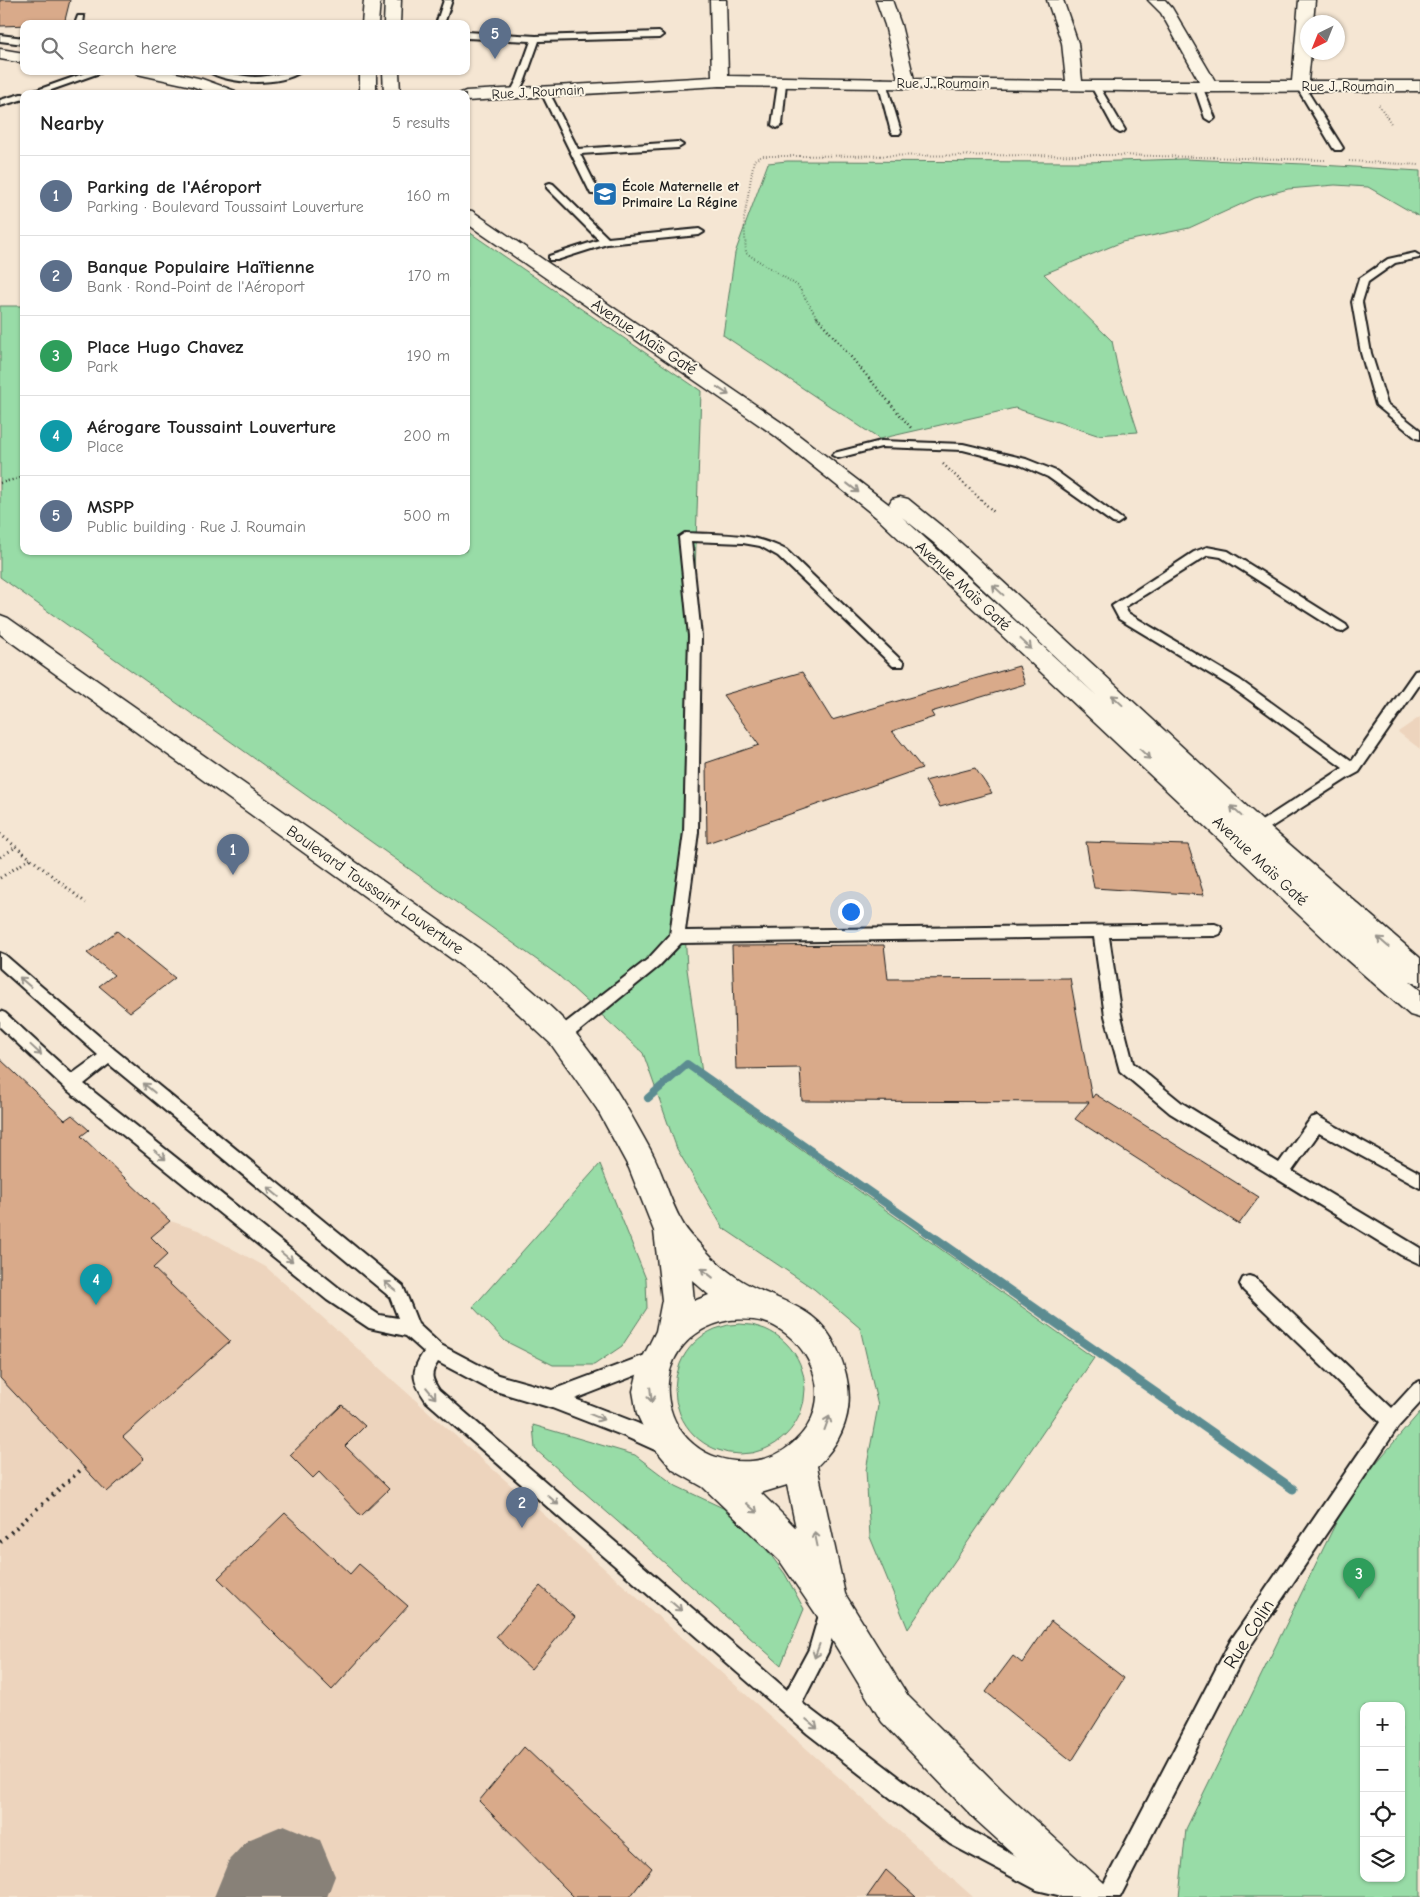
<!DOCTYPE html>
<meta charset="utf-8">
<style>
body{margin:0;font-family:"Comic Neue",sans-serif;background:#f6f6f6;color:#222}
.controls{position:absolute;right:15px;bottom:15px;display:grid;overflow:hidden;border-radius:10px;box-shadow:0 1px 4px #0004}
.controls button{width:45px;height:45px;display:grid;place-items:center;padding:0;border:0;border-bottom:1px solid #e0e0e0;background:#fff;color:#222;font:25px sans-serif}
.compass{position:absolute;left:1300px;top:15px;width:45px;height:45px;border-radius:50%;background:#fff;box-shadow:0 1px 4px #0004;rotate:223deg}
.you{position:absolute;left:850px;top:911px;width:18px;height:18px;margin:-12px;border:4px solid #fff;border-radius:50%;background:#1a73e8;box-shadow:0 0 0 8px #1a73e833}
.badge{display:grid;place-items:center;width:32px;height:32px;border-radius:50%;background:#b45309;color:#fff;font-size:16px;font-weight:700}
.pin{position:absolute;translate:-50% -41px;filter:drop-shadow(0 1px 2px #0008)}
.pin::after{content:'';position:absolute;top:26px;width:18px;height:15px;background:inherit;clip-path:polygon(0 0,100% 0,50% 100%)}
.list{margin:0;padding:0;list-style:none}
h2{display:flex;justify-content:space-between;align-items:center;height:65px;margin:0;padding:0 20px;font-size:21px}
h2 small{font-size:16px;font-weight:400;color:#767676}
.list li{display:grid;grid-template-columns:32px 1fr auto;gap:15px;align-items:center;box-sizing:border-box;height:80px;padding:0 20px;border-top:1px solid #e0e0e0}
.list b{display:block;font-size:19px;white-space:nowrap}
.list p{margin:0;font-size:16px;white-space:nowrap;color:#767676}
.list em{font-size:16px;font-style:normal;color:#767676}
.icon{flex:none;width:28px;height:28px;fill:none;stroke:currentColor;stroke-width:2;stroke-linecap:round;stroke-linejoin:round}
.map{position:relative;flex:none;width:1420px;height:1897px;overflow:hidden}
.search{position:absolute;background:#fff;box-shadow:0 1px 4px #0004;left:20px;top:20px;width:450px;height:55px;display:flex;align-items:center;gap:12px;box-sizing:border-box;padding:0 18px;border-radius:10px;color:#767676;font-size:19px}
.panel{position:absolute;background:#fff;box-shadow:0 1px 4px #0004;left:20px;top:90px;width:450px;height:465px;border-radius:10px}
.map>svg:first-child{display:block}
.built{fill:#edd4bd}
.green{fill:#98dca7;stroke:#5a7c62;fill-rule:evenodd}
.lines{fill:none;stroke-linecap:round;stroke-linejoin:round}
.stream-far1{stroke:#5b8c91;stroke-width:8}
.stream{stroke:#5b8c91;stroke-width:9}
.taxiway{fill:#888178;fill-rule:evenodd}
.building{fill:#d9aa8a;stroke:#1c1c1c}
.service-casing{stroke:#1c1c1c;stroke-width:4}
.minor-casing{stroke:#1c1c1c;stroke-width:3}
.secondary-casing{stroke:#1c1c1c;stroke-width:3}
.path-far3{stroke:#1c1c1c;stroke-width:2;stroke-dasharray:0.5 2.5;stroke-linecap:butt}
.path-far2{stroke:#1c1c1c;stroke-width:2.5;stroke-dasharray:1 3;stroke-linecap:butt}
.path-far1{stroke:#1c1c1c;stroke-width:3;stroke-dasharray:1 4;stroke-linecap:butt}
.path{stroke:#1c1c1c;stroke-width:4;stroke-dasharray:2 5;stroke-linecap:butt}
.service{fill:#fcf5e5;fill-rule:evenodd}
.minor{fill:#fcf5e5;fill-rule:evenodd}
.secondary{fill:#fcf5e5;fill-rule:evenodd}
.oneway{stroke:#97938b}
.labels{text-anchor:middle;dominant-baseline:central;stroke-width:4;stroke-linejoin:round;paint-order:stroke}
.far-street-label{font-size:14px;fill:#1c1c1c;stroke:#fcf5e5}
.far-poi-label{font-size:14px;font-weight:bold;fill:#1c1c1c;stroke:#fcf5e5;text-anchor:start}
.street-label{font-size:16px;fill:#1c1c1c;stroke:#fcf5e5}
.near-street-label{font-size:19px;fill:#1c1c1c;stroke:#fcf5e5}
</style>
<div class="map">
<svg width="1420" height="1897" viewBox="0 0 1420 1897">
<rect width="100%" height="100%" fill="#f5e6d3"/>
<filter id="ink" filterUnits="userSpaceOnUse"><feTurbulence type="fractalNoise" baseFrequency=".02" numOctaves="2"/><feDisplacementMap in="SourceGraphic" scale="10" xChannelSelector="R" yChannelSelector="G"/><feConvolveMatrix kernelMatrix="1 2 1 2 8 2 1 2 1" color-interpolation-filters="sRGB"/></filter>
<g filter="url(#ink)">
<g class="built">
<path d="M1420 717V749L1398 732Z"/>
<path d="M0 1059 65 1120 72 1115 89 1130 82 1137 123 1175 109 1187 142 1195 170 1221 198 1230 266 1267 973 1897H0Z"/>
</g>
<g class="green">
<path d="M1184 159 1304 164 1420 171V217L1368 187 1335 185 1288 189 1255 198 1189 228 1122 242 1044 274 1112 341 1118 370 1138 432 1097 435 1015 408 879 439 723 335 735 253 768 163 787 161 1085 162Z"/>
<path d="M466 230 701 391 684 909 687 969 703 1080 1094 1358 908 1629 870 1537 866 1470 878 1406 860 1328 814 1289 723 1228 677 1149 643 1053 558 975 0 577V306H24V551H466Z"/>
<path d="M600 1164 646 1279 647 1308 622 1346 594 1365H553L505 1341 473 1307Z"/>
<circle cx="740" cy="1389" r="65"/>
<path d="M1420 1412V1897H1179L1186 1829 1351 1492ZM1364 1706H1401V1878H1364Z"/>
<path d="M533 1425 635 1455 676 1486 725 1509 752 1530 785 1574 804 1609 781 1665 535 1449Z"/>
</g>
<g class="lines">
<path class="stream-far1" d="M648 1098 687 1064 938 1240"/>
<path class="stream" d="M936 1239 1293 1489"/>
<path class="taxiway" d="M284 1825 320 1840 335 1876 327 1897H214L229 1860 248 1840Z"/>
</g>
<g class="building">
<path d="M0 0H70L64 24 0 26Z"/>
<path d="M1019 666 1025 684 931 712 934 717 892 731 922 768 707 843 706 763 759 745 723 695 802 672 832 720Z"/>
<path d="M975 768 992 793 940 807 925 781Z"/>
<path d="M1086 842 1188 845 1204 895 1094 888Z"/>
<path d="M117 931 175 978 130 1012 99 986 114 975 87 953Z"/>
<path d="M884 945 888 979 1070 978 1092 1098 1095 1094 1259 1197 1239 1224 1075 1119 1089 1102 802 1101 800 1068 736 1069 732 946Z"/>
<path d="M0 1059 65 1120 72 1115 89 1130 81 1136 170 1221 151 1237 168 1254 153 1268 230 1341 123 1437 144 1459 107 1492 0 1378Z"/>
<path d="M342 1405 365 1426 345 1446 389 1489 361 1516 319 1472 313 1478 290 1455Z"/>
<path d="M285 1513 350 1574 359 1564 408 1606 332 1690 218 1578Z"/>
<path d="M540 1586 575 1617 531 1669 496 1637Z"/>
<path d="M1051 1621 1124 1678 1072 1761 986 1692 1013 1656 1022 1663Z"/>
<path d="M524 1747 652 1868 630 1897H574L479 1801Z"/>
<path d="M886 1870 916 1897H867Z"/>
</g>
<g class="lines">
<defs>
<g id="service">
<path d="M444 0H452L444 24H436Z"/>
<path d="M78 16H84L83 24H75Z"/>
<path d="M466 32 536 36 659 32 663 35 659 38 539 41 525 80 517 95 514 96 510 93 517 80 531 41 466 38Z"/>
<path d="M0 35 24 38V44L0 41Z"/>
<path d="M91 71H105L40 94H24V99L0 106V100L21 94H26Z"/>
<path d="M208 71C224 71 239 76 255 77 271 77 286 71 302 71 283 86 227 85 208 71Z"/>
<path d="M882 79 886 82 901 132 899 134H893L891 132 878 82Z"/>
<path d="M782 80 786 83 782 125 777 128 772 125 778 83Z"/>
<path d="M1095 83 1099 86 1125 130 1123 132 1120 133 1115 130 1091 86Z"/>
<path d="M1198 83 1202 86 1215 118 1213 120 1210 121 1205 118 1194 86Z"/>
<path d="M1300 83 1304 86 1343 148 1341 150H1335L1333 148 1296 86Z"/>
<path d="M545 89 549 92 578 149 678 142 683 145 678 148 580 154 599 192 597 194H591L541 92Z"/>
<path d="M550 183 553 184 608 238 699 229 704 232 699 235 607 244 557 260H549V256L599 240 547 188V184Z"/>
<path d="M1415 253 1420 256 1419 258 1395 263 1368 282 1362 302 1371 353 1387 404 1420 430V439L1416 438 1376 405 1361 353 1352 302 1359 279 1388 259Z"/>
<path d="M881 441 963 444 1026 459 1056 471 1123 520 1117 524 1113 523 1048 477 1018 464 963 450 881 447 838 458 832 455 834 453Z"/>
<path d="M685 533C724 535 751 532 786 550L904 663 903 666H893L778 556 760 546 743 543 691 541 701 636 698 832 685 931 1215 924 1220 926 1222 930 1220 934 1215 936 1109 937 1121 1016 1133 1063 1182 1103 1279 1163 1311 1118 1317 1116 1420 1173V1188L1319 1133 1292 1171 1420 1248V1264L1401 1255 1170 1113 1120 1071 1105 1016 1094 937 681 943 658 967 567 1041 561 1042 555 1041 553 1036 555 1031 648 959 670 935 684 832 689 636 679 537Z"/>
<path d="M1207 547 1228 551 1346 625 1348 628 1342 632 1338 631 1221 557 1208 555 1125 607 1128 613 1240 680 1352 761 1415 671 1420 670V684L1359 772 1348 778 1251 840 1246 839 1244 835 1246 831 1343 768 1230 686 1119 619 1112 606 1194 552Z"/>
<path d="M0 953 5 955 115 1050 403 1286 418 1324 441 1345 498 1375 552 1390 656 1351 662 1353 665 1359 662 1365 575 1399 637 1423 673 1440 675 1446 673 1452 666 1455 624 1436 552 1408 489 1389 438 1362C430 1374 431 1378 439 1390L787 1690 809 1649 823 1601 830 1598 837 1601 840 1608 828 1652 802 1703 966 1828 1040 1869 1070 1877 1073 1885 1070 1893 1062 1896 1037 1890 950 1844 808 1734 427 1402C413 1382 409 1373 424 1352L406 1336 369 1328 327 1300 66 1089 0 1027V1011L5 1013 72 1074 98 1055 0 968ZM109 1064 390 1297 398 1318 379 1315 339 1288 84 1084Z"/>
<path d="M1249 1276 1255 1278 1392 1408 1414 1384 1420 1381V1403L1398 1427 1245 1654 1120 1897H1097L1231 1640 1380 1422 1243 1290 1240 1284 1243 1278Z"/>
</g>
<g id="minor">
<path d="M710 0H726L728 76 898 79 885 25 876 0H892L901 25 914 79 1066 81 1062 43 1047 0H1063L1078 43 1082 81H1199L1161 13 1148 0H1165L1172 8 1215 81H1292L1299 0H1315L1313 22H1308V52H1311L1308 81H1420V91L1210 92 720 86 466 101V94H459L466 91 712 77Z"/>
<path d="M0 49 24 53V63L0 59Z"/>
<path d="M135 71H168L202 79 235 91 237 94H213L192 86 137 74Z"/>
</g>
<g id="secondary">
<path d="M364 0H380L378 24H362Z"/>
<path d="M385 0H401L400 24H384Z"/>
<rect x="360" y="71" width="16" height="23"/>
<path d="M383 71H399L400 94H384Z"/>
<path d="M466 210 472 211 788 427 891 506 889 504 892 499 900 497 908 499 950 533 1266 824 1420 958V985L1410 982 1420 990V1018L1410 1015 1346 959 876 517 774 435 466 223ZM902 517 934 543 1098 697Z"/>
<path d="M0 615 8 618 508 969C529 988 553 1007 572 1029 603 1065 627 1107 650 1149 663 1172 669 1200 682 1222 687 1232 696 1240 704 1249 717 1263 733 1277 751 1286 787 1304 819 1308 837 1349 857 1392 852 1432 817 1466L845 1594 908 1696 1004 1792 1104 1883 1110 1897H1061L976 1820 882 1722 818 1617 780 1561 703 1487 673 1470 651 1444 637 1414 633 1391 640 1363 656 1331 662 1300 654 1231 629 1168 597 1109 551 1044 488 985 0 634ZM692 1280 709 1295 694 1301ZM730 1320C740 1319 754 1319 764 1322 798 1332 825 1374 815 1409 812 1422 803 1434 793 1443 782 1453 767 1460 752 1461 655 1469 634 1338 730 1320ZM787 1485 796 1528 761 1493Z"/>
</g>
</defs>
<use href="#service" class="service-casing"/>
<use href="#minor" class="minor-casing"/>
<use href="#secondary" class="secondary-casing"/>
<g class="path-far3">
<path d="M1379 105 1392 125"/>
<path d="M1349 161 1420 165"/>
<path d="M818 319 798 286 746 253 744 219 754 160 763 156 1114 155 1325 160"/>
</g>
<g class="path-far2">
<path d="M817 317 912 429"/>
<path d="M943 464 995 513"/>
<path d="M0 483 24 477"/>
</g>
<g class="path-far1">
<path d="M0 834 86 903"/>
<path d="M0 857 16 847"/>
<path d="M0 878 31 858"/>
</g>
<path class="path" d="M0 1542 84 1467"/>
<use href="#service" class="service"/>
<use href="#minor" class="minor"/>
<use href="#secondary" class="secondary"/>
</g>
<defs><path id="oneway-shaft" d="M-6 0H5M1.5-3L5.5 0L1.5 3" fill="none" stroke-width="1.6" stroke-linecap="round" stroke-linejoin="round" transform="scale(1.25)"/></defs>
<g class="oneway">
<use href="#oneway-shaft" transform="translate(723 391) rotate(34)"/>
<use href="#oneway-shaft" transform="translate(853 488) rotate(38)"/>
<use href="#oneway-shaft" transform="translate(998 590) rotate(-137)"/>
<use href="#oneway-shaft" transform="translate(1026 644) rotate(43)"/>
<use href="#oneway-shaft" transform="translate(1117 700) rotate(-137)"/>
<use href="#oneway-shaft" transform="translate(1145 754) rotate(43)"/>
<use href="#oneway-shaft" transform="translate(1236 811) rotate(-137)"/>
<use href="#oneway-shaft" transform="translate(1383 942) rotate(-139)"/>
<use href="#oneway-shaft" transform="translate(25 982) rotate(-139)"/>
<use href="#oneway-shaft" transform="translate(36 1050) rotate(43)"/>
<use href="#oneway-shaft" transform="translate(149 1088) rotate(-140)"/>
<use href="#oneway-shaft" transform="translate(160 1155) rotate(39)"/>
<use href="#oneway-shaft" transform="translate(273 1192) rotate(-140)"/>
<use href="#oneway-shaft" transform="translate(287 1257) rotate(39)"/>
<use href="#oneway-shaft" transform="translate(707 1273) rotate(-142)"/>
<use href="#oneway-shaft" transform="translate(390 1286) rotate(-142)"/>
<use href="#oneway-shaft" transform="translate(431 1393) rotate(50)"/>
<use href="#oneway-shaft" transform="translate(651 1395) rotate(84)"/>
<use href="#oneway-shaft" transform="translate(597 1417) rotate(22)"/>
<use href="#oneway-shaft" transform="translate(827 1423) rotate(-70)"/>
<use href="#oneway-shaft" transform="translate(553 1500) rotate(41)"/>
<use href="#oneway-shaft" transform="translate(752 1508) rotate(42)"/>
<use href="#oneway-shaft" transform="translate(816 1539) rotate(-102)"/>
<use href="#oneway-shaft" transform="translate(676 1606) rotate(41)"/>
<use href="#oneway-shaft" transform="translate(817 1651) rotate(110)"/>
<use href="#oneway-shaft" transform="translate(812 1724) rotate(40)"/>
</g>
</g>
<defs>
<symbol id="school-square" viewBox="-11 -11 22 22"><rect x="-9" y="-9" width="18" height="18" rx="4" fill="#1f6fb2" stroke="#fcf5e5"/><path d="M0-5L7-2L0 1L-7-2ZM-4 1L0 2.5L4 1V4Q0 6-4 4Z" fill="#fff"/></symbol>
</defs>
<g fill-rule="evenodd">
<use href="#school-square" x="591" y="180" width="28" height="28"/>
</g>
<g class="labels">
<g class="far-street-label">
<text x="943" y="83">Rue J. Roumain</text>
<text x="1348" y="86">Rue J. Roumain</text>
<text transform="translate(538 92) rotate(-3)">Rue J. Roumain</text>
</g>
<g class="far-poi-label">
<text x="622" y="186">École Maternelle et<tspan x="622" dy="16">Primaire La Régine</tspan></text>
</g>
<g class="street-label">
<text transform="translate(644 337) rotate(34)">Avenue Maïs Gaté</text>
<text transform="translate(963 586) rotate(43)">Avenue Maïs Gaté</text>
<text transform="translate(1260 861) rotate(43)">Avenue Maïs Gaté</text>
<text transform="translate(375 890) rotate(35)">Boulevard Toussaint Louverture</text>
</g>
<g class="near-street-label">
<text transform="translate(1249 1634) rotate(-58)">Rue Colin</text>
</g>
</g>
</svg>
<div class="controls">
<button>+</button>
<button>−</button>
<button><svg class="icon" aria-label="locate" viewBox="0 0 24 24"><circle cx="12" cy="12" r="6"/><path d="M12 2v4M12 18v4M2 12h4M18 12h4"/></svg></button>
<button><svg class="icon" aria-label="layers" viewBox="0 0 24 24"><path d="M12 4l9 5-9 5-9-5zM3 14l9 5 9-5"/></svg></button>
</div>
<svg class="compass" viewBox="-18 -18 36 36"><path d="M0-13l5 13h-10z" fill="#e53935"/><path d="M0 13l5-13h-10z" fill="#767676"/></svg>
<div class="you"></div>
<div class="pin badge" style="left:233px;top:875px;background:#5c6f8a">1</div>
<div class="pin badge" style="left:522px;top:1528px;background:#5c6f8a">2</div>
<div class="pin badge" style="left:1359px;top:1599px;background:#2e9e5b">3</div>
<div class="pin badge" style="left:96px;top:1305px;background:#0f9aa8">4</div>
<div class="pin badge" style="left:495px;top:59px;background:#5c6f8a">5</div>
<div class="search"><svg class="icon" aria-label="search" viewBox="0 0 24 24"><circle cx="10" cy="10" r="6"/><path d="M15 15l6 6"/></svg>Search here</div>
<section class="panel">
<h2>Nearby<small>5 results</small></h2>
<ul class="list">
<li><span class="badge" style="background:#5c6f8a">1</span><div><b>Parking de l'Aéroport</b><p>Parking · Boulevard Toussaint Louverture</p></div><em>160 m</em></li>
<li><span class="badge" style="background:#5c6f8a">2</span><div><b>Banque Populaire Haïtienne</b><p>Bank · Rond-Point de l'Aéroport</p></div><em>170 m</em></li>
<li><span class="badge" style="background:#2e9e5b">3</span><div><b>Place Hugo Chavez</b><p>Park</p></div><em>190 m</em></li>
<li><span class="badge" style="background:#0f9aa8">4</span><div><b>Aérogare Toussaint Louverture</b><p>Place</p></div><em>200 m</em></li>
<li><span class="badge" style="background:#5c6f8a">5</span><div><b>MSPP</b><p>Public building · Rue J. Roumain</p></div><em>500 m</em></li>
</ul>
</section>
</div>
